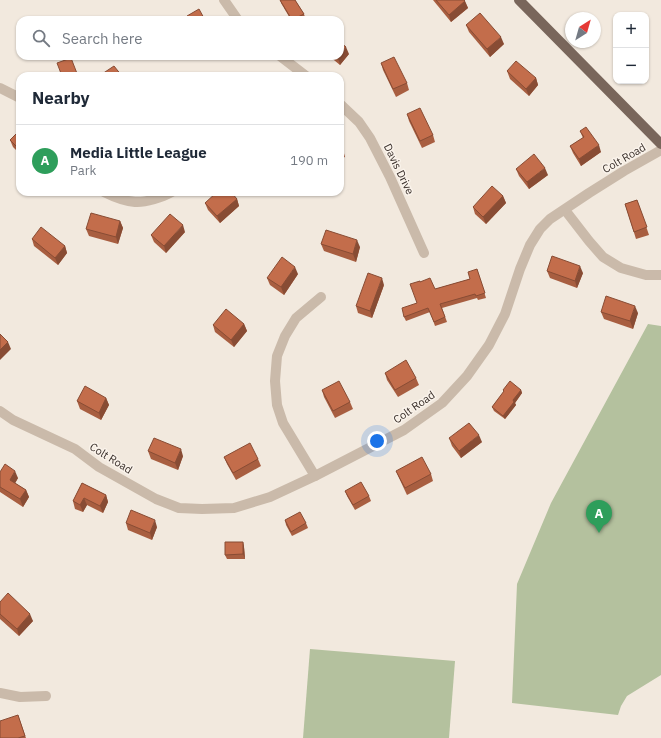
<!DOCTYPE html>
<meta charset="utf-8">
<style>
body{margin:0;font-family:"IBM Plex Sans",sans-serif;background:#f2f2f3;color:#1f2937}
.controls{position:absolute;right:12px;top:12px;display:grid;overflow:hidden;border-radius:8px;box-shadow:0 1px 3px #0004}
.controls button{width:36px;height:36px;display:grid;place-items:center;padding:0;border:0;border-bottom:1px solid #e0e1e3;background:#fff;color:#1f2937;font:20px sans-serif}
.compass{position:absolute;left:565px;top:12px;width:36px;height:36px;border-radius:50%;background:#fff;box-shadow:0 1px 3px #0004;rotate:37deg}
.you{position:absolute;left:377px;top:441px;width:14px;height:14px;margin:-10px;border:3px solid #fff;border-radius:50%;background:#1a73e8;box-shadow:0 0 0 6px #1a73e833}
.badge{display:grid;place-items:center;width:26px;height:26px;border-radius:50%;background:#205359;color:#fff;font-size:13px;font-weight:700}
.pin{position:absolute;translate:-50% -33px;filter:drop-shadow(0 1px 2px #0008)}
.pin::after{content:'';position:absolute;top:21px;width:14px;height:12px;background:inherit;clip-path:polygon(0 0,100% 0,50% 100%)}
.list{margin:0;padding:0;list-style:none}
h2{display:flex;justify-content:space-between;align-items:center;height:52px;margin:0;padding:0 16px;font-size:17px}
h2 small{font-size:13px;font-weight:400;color:#747a83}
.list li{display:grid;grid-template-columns:26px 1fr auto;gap:12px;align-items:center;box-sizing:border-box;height:72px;padding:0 16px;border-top:1px solid #e0e1e3}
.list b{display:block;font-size:15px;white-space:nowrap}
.list p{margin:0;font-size:13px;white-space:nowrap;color:#747a83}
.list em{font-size:13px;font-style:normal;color:#747a83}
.icon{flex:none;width:22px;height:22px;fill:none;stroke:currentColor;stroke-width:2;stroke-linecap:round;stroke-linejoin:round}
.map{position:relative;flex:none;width:661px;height:738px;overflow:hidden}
.search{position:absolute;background:#fff;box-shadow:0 1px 3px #0004;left:16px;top:16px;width:328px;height:44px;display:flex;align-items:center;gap:10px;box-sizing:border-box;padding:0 14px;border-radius:12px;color:#747a83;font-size:15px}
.panel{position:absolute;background:#fff;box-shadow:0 1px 3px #0004;left:16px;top:72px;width:328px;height:124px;border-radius:12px}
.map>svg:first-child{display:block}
.green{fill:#b4c19e}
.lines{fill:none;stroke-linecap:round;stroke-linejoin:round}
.minor{stroke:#cabaaa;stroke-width:10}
.major{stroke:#79665b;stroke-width:10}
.wall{fill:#a85e40}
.shaded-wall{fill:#884c34}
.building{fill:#c36d4b;stroke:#884c34}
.labels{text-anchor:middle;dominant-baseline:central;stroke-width:3;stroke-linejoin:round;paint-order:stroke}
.street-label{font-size:11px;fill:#382e29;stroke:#faf3eb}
</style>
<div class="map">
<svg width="661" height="738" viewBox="0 0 661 738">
<rect width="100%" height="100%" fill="#f2e9de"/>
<g class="green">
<path d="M648 324 661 326V675L627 696 621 706 618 715 512 703 517 584 551 503Z"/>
<path d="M310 649 455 661 449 738H303Z"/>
</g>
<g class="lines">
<g class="minor">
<path d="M224 0 238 20"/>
<path d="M280 56 306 76"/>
<path d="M0 88 20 98"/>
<path d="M340 104 359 122 370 138 390 177 424 253"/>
<path d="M104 192C114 197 124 201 135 202 145 203 163 197 172 192"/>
<path d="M565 210 589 241 603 257 621 268 646 275H661"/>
<path d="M0 411 13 420 75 449 99 467 156 499 179 508 202 509 234 508 270 497 315 476 404 430 442 403 467 376 489 345 505 314 520 269 530 245 540 229 550 219 589 193 624 171 661 150"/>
<path d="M315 476 283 423 277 405 275 381 277 356 285 336 296 318 321 297"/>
<path d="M0 693 20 697 46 696"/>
</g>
<path class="major" d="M519 0 661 144"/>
</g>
<g class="wall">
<path d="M280 0H295L304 14 306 20H291L281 3Z"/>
<path d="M433 0H464L468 8 451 22Z"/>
<path d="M466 25 504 44 490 57 469 32Z"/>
<path d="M349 54 340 65 329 56H340Z"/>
<path d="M381 63 407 83 409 90 396 97 383 70Z"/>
<path d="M507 71 536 78 538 85 529 96 510 79Z"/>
<path d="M407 114 433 135 435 142 422 148 409 121Z"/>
<path d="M20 130V154L13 147 10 140Z"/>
<path d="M580 131 601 152 581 166 573 153 570 146 583 138Z"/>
<path d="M340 139 345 157 340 159Z"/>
<path d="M516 169 548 175 529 189 519 176Z"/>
<path d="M503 196 506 203 486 224 475 214 473 207Z"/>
<path d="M237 199 239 206 220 223 208 210 205 203Z"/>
<path d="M637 200 649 235 636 239 625 204Z"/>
<path d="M120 221 123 228 118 244 89 236 86 229Z"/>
<path d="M185 232 166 253 154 242 151 235Z"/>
<path d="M32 239 65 246 67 253 58 265 34 246Z"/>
<path d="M321 244 360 247 356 262 324 251Z"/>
<path d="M477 269 486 298 478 300 477 298 442 308 447 322 435 326 430 312 406 321 404 317 417 303 435 289 470 279Z"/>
<path d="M547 271 583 273 577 288 550 278Z"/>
<path d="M298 274 284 295 270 285 267 278Z"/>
<path d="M384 285 372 318 358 313 356 306Z"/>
<path d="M601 312 638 313 633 329 604 319Z"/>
<path d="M244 324 247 331 234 347 215 332 213 325Z"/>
<path d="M385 373 416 378 419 385 398 397 387 380Z"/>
<path d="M322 390 350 402 353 409 335 418 324 397Z"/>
<path d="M503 390H521L522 393 515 403 516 405 505 419 494 411 492 407 504 392Z"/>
<path d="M106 398 109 405 101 420 80 409 77 401Z"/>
<path d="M449 438 482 442 461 458 452 446Z"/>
<path d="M148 451 183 456 178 470 151 459Z"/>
<path d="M224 457 258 459 261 466 236 480 227 464Z"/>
<path d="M396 471 431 474 433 481 407 495 399 478Z"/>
<path d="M0 472 18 478 15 483 26 490 29 497 23 507 0 492Z"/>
<path d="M82 483 106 495 108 502 103 513 87 505 83 512 75 509 73 501Z"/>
<path d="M345 491 369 496 371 501 355 510 347 496Z"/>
<path d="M285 520 306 523 308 528 292 536 286 525Z"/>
<path d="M126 523 157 527 152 540 128 530Z"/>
<path d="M243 542 244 547 245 559H227L225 555Z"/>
<path d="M0 602 33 621 19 636 0 619Z"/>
<path d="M18 715 26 738H0Z"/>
</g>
<g class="shaded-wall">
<path d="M465 1 468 8 451 22 449 15Z"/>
<path d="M501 37 504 44 490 57 487 49Z"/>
<path d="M346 47 349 54 340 65 338 58 340 56Z"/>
<path d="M37 56H42L38 59Z"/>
<path d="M536 78 538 85 529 96 526 89Z"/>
<path d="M599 145 601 152 581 166 579 159Z"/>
<path d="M545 168 548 175 529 189 527 182Z"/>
<path d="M503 196 506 203 486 224 483 217Z"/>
<path d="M237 199 239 206 220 223 217 216Z"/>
<path d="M120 221 123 228 118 244 116 237Z"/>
<path d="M183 225 185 232 166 253 164 246Z"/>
<path d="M357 240 360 247 356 262 353 254Z"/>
<path d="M65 246 67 253 58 265 55 258Z"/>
<path d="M580 266 583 273 577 288 575 281Z"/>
<path d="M295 267 298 274 284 295 281 287Z"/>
<path d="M382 278 384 285 372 318 370 311Z"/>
<path d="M635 306 638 313 633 329 630 321Z"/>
<path d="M244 324 247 331 234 347 231 340Z"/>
<path d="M8 342 11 349 0 360V350Z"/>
<path d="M521 390 522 393 515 403 516 405 505 419 503 416 513 400Z"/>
<path d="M106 398 109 405 101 420 99 413Z"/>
<path d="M479 435 482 442 461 458 459 451Z"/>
<path d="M181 449 183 456 178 470 175 463Z"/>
<path d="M15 471 18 478 13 487 10 480Z"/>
<path d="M26 490 29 497 23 507 20 499Z"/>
<path d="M106 495 108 502 103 513 100 506Z"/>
<path d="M84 498 87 505 83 512 80 505Z"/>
<path d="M155 520 157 527 152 540 150 533Z"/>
<path d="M243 542 244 547 245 559 243 554Z"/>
<path d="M30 614 33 621 19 636 17 629Z"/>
</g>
<g class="building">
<path d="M280 0H295L304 14 292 20Z"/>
<path d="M436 0H464L465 1 449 15Z"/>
<path d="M199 9 205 20H189L187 16Z"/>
<path d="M480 13 501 37 487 49 466 25Z"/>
<path d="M31 18 33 20H28Z"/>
<path d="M20 26V32L17 28Z"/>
<path d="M340 42 346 47 340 55Z"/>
<path d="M394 57 407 83 393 89 381 63Z"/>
<path d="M71 58 78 76H62L57 63Z"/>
<path d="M516 61 536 78 526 89 507 71Z"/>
<path d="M114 66 122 76H104L102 74Z"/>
<path d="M420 108 433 135 420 141 407 114Z"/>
<path d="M586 127 599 145 579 159 570 146 584 137 580 131Z"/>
<path d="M20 130V150L10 140Z"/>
<path d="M340 140 343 150 340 151Z"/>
<path d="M534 154 545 168 527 182 516 169Z"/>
<path d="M492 186 503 196 483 217 473 207Z"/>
<path d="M217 192H231L237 199 217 216 205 203Z"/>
<path d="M637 200 647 227 634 232 625 204Z"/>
<path d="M91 213 120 221 116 237 86 229Z"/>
<path d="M170 214 183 225 164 246 151 235Z"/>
<path d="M41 227 65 246 55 258 32 239Z"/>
<path d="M326 230 357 240 353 254 321 244Z"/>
<path d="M552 256 580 266 575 281 547 271Z"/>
<path d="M282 257 295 267 281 287 267 278Z"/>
<path d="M477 269 485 293 476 296 475 294 440 304 445 317 434 322 428 308 404 317 402 308 417 303 410 284 420 281V282L430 278 435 289 470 279 468 272Z"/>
<path d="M368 273 382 278 370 311 356 306Z"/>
<path d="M606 296 635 306 630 321 601 312Z"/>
<path d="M226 309 244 324 231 340 213 325Z"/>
<path d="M0 334 8 342 0 350Z"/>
<path d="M406 360 416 378 395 390 385 373Z"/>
<path d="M339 381 350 402 333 411 322 390Z"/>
<path d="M510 381 521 390 513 400 514 402 503 416 492 407 504 391 503 390Z"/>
<path d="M85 386 106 398 99 413 77 401Z"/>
<path d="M469 423 479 435 459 451 449 438Z"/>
<path d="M154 438 181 449 175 463 148 451Z"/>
<path d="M250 443 258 459 233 473 224 457Z"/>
<path d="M422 457 431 474 405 488 396 471Z"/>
<path d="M5 464 15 471 10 480 26 490 20 499 0 487V472Z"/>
<path d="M361 482 369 496 353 505 345 491Z"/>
<path d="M82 483 106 495 100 506 84 498 80 505 73 501Z"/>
<path d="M131 510 155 520 150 533 126 523Z"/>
<path d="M300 512 306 523 291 532 285 520Z"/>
<path d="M225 542H243V554L225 555Z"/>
<path d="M8 593 30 614 17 629 0 614V602Z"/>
<path d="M18 715 25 736 18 738H0V721Z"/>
</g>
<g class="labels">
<g class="street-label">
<text transform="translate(624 158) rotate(-30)">Colt Road</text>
<text transform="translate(399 169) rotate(64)">Davis Drive</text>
<text transform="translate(414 407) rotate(-35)">Colt Road</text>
<text transform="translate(111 458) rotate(32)">Colt Road</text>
</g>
</g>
</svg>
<div class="controls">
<button>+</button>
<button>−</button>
</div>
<svg class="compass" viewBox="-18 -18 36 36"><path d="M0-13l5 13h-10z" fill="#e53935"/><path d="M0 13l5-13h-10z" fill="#747a83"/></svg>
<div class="you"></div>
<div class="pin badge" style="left:599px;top:533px;background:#2e9e5b">A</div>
<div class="search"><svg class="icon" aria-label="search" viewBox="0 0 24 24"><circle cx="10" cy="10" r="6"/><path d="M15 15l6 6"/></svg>Search here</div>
<section class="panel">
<h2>Nearby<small></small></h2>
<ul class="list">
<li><span class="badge" style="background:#2e9e5b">A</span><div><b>Media Little League</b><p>Park</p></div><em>190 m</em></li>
</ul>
</section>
</div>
